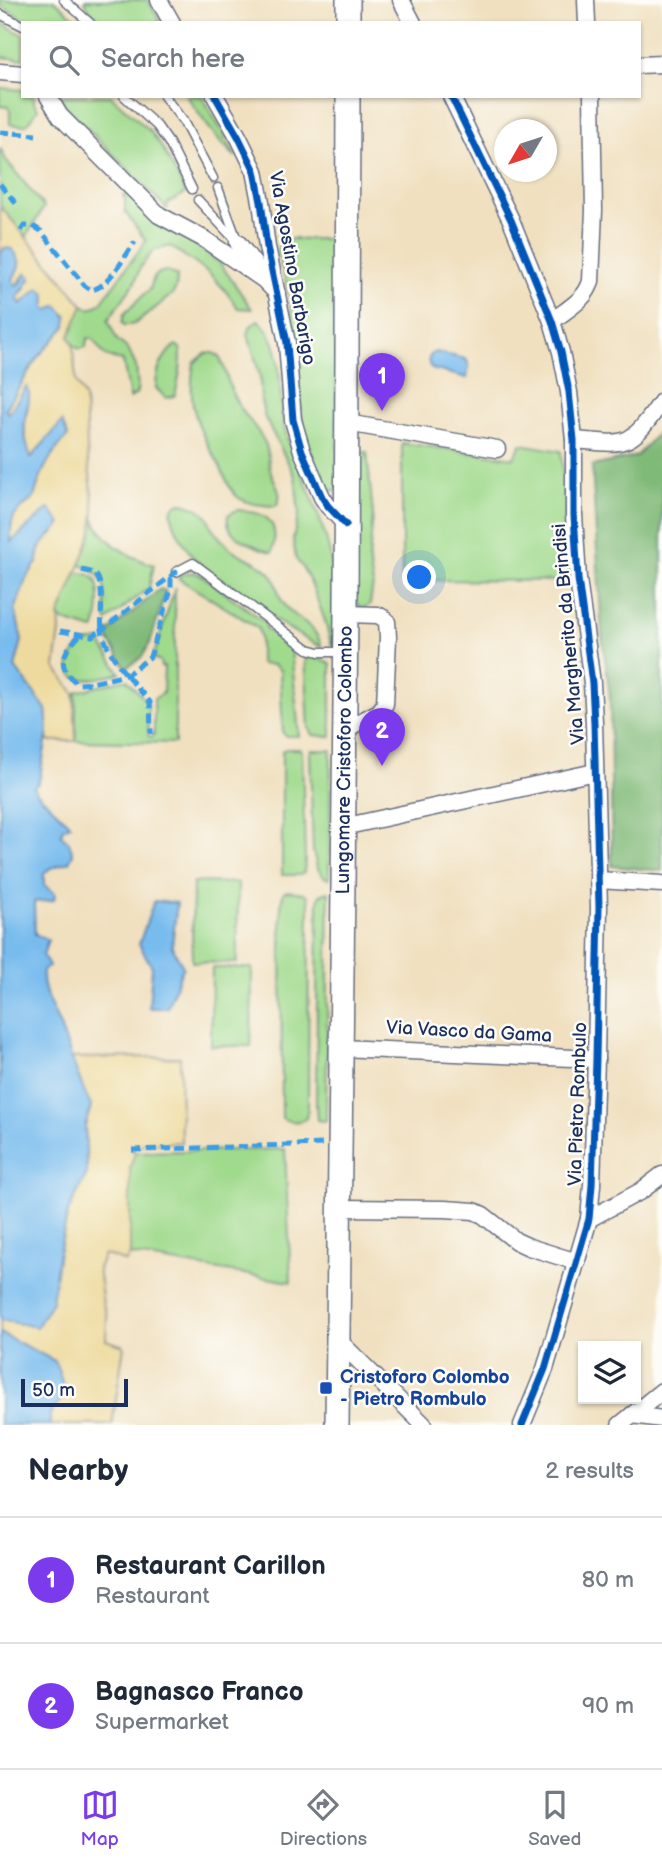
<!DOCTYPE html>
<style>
body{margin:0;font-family:"Balsamiq Sans",sans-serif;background:#f6f6f7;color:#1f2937}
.controls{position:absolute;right:21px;bottom:21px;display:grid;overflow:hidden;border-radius:0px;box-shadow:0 2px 5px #0004}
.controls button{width:63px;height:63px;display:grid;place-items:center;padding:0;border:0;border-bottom:2px solid #e0e1e3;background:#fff;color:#1f2937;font:35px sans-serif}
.compass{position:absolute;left:494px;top:119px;width:63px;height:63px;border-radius:50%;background:#fff;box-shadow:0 2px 5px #0004;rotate:231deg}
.scale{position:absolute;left:21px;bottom:18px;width:107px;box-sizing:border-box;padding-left:7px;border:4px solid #1b2f5e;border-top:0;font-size:19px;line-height:24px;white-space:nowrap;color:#1b2f5e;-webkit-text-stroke:5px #fdfcf7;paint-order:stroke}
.you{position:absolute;left:420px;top:578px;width:24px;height:24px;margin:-18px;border:5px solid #fff;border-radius:50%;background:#1a73e8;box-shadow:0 0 0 10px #1a73e833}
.badge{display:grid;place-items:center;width:46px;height:46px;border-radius:50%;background:#7c3aed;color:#fff;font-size:23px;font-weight:700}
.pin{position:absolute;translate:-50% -58px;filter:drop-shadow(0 2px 4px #0008)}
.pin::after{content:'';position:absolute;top:37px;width:24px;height:21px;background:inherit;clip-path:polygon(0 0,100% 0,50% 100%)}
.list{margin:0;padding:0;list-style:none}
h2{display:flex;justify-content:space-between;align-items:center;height:91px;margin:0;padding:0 28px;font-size:30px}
h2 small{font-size:23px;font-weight:400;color:#747a83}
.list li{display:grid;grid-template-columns:46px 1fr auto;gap:21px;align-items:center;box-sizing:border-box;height:126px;padding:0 28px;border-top:2px solid #e0e1e3}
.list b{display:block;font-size:26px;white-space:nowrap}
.list p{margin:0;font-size:23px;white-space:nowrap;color:#747a83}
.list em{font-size:23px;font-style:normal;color:#747a83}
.icon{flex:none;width:38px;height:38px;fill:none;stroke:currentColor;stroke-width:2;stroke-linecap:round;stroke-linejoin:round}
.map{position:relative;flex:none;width:662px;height:1425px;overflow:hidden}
.search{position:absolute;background:#fff;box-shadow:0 2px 5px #0004;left:21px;right:21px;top:21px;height:77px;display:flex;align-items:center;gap:18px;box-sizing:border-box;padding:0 24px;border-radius:0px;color:#747a83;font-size:26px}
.sheet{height:343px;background:#fff}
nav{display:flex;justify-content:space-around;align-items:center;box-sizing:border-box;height:98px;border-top:2px solid #e0e1e3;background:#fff;font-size:19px;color:#747a83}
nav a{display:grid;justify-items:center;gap:4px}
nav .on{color:#7c3aed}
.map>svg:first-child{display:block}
.green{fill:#a0da8d;stroke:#5e8476;stroke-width:2}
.forest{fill:#80ba78;stroke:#4e746b;stroke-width:2}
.sand{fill:#eeda9e;stroke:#84847e;stroke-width:2}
.water{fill:#78bcee;stroke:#4a76a6;stroke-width:2}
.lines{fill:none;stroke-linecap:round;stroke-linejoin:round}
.service-casing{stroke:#666d80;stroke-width:11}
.minor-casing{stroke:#666d80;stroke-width:19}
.secondary-casing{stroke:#666d80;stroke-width:26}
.service{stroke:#fff;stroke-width:8}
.minor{stroke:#fff;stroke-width:16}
.secondary{stroke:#fff;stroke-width:23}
.quiet{stroke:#3b9de6;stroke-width:5;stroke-dasharray:10 5;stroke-linecap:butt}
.cycleway-casing{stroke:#fdfcf7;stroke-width:11}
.cycleway{stroke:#0057b8;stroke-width:7}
.transit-dot{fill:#1a4fb4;stroke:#fdfcf7;stroke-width:2.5}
.labels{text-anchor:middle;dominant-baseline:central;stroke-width:5;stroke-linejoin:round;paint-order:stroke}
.street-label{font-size:19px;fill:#1b2f5e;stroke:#fdfcf7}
.transit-label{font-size:19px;font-weight:bold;fill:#164399;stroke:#fdfcf7;text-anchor:start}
</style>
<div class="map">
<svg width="662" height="1425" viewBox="0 0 662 1425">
<rect width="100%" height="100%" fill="#fdfcf7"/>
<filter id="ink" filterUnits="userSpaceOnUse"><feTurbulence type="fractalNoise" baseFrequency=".0143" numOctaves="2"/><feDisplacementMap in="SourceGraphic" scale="14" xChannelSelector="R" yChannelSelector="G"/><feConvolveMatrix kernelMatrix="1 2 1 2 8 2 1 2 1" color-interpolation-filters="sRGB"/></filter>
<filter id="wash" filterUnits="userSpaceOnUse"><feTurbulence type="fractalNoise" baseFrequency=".00686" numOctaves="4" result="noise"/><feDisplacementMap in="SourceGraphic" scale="28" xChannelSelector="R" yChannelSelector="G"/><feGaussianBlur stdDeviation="1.57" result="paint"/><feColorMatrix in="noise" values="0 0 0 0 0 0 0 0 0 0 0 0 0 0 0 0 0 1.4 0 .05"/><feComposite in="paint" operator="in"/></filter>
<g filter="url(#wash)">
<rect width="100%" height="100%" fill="#f0e0c0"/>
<g class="green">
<path d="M0 0H54L81 23H31L0 5Z"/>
<path d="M85 0H148L161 23H103L88 9Z"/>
<path d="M0 22 23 35V59L0 57Z"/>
<path d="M0 88 23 90V96H34V103L38 109C27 125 30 127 10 124V111L8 107 0 106Z"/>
<path d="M58 96H111L150 131 163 149 186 193 168 203 167 209 65 106Z"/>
<path d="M187 96H202L236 157C216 139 202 119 187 96Z"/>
<path d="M0 148 6 160 44 207 26 237 0 206Z"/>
<path d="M129 193 219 262 252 309 238 308 224 289 209 273 170 246 153 251 140 268 135 282 108 320 117 340 128 349 136 366 138 387 136 394 130 398 123 361C101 356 105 356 93 339L87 338 86 347 79 349 73 344 69 337 83 305 90 309 100 304 146 241 125 212V199L123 196Z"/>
<path d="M291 239H331L336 369 338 489 332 491 325 485 311 453 303 427 289 293 277 251C279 243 283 241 291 239Z"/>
<path d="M166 271 177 276C177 282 177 288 173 293 171 296 139 321 136 323 130 326 130 325 124 325L122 323 124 314 150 289 154 277 159 273Z"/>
<path d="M258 320C288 345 276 392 284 426 287 442 295 457 301 471 311 494 320 518 327 542 336 574 333 610 334 643L331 644 325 621 313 588 303 568 296 559 293 539 299 513 295 476 265 418 261 401 260 376 248 334 250 327Z"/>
<path d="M176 345 180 348C183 363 178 381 175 396L166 398 156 388C156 372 162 355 176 345Z"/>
<path d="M206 353H213L219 356C226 369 228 384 234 397 242 414 257 426 265 443 270 454 267 465 272 475 276 486 284 495 276 506 266 506 248 504 239 498 230 492 227 480 222 471 219 462 213 455 209 447 193 417 188 397 194 363Z"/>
<path d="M402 443 514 458 521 444 561 451 571 581 402 580Z"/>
<path d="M367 452 373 515 369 560 373 584 370 604 362 609 355 601 356 456 360 453Z"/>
<path d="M183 503C191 505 201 509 207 516 211 521 208 520 211 526 214 533 223 541 229 547 241 558 259 560 270 573 279 583 276 593 283 603 297 623 313 619 322 647 287 631 257 606 227 583 217 576 204 569 196 560 186 549 176 532 172 517 170 509 174 504 183 503Z"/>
<path d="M237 510C266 512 281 521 272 552 265 551 261 549 255 546 241 540 225 533 228 515Z"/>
<path d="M93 518C105 544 128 557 154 565L149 588 107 621 105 617C106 591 108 573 80 565L92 531Z"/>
<path d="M77 572C82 573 90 574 94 578 102 586 99 620 94 630L63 621 59 616Z"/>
<path d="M193 572 201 575 265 622 266 629 291 648 299 736H286L283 733 280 670 274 665 260 664V636L258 628 179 579V575Z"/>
<path d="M175 588V743L76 741V692L122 680H127L148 703V736L152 737 154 735V699L163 693 164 667H161L160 661 153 658Z"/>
<path d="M99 640 120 673C109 675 94 681 81 679 61 675 71 652 83 645 88 642 94 641 99 640Z"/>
<path d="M305 655C314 659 324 658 331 664V737L313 735 309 728Z"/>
<path d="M286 749H299L302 751 305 859 304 872 300 875H282V751Z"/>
<path d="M311 750H331L329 879 324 877 317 867 313 851 310 754Z"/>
<path d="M193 882 238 883 237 963 192 962Z"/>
<path d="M287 891 304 893 308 896 309 905 308 1108 306 1118C301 1123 288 1122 282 1118L281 907 283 893Z"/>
<path d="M329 892 326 1121 317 1120 316 1105 318 903 319 897 322 894Z"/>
<path d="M212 968H252L251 1046H211Z"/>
<path d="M285 1149 291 1282 130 1255V1168L135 1152Z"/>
</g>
<g class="forest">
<path d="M662 428V871L612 866 610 697 602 636 592 466 637 456Z"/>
<path d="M160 589 166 591 150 643 142 657 126 668 109 640 107 633Z"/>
</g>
<g class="sand">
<path d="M0 206 83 305 69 337 73 344 76 382 85 398 87 449 94 510 92 531 85 552 59 616 60 631 55 667 74 693 76 741H47L48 731 46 709 15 667 22 640 15 610 26 578 38 561 39 548 11 543C10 515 13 514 34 498 39 475 51 453 68 435L62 423 30 458C28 450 25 440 25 431 24 415 32 401 27 387L8 413 5 411 37 358 66 326 45 308 46 298 21 304 17 298 26 287V273L15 286 12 280 20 263 4 248 0 255Z"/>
<path d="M180 1057 181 1142 135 1145 132 1150 135 1152 130 1168V1255L126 1262 104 1254 98 1268 103 1305 107 1316 106 1340 124 1346 112 1425H50V1414L66 1393 55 1362 0 1333V1320L37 1327 52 1301 58 1257 68 1212 87 1173 85 1126 91 1106 82 1087 71 1058Z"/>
</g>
<g class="water">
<path d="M4 248 12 249C24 263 19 265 13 280L15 286 21 282 26 273 31 278 17 298 21 304 39 288 46 294 45 308 49 310 57 305 67 317 66 326 37 358 5 410 9 413 27 386C32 399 27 405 25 419 23 432 27 445 31 458L62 422 68 436C51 453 39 475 34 498 14 514 10 515 11 542L49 508 61 524 39 548 38 561 26 579 15 610 22 640 15 667 46 709 48 731 39 782 34 787 36 792 71 825 63 828 61 835 69 842 73 854 69 862 49 869 44 874V885L55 893 54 900 34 902 35 934 48 940 43 955 49 966 43 971C41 992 54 1010 61 1029 71 1055 79 1081 91 1106L85 1126 87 1173 68 1212 58 1257 52 1301 37 1327 0 1320V255Z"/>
<path d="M436 352 466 359 469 365 467 378 432 369C426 362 428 355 436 352Z"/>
<path d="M154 901 177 903 172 946 183 967 167 1008H149L152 967 139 944Z"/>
<path d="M0 1333 55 1361 66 1393 50 1414V1425H0Z"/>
</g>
</g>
<g filter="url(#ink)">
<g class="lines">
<defs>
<g id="service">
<path d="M64 0 90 23"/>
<path d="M0 14 23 26"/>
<path d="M124 96 157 126 169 143 192 189"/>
<path d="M164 96 183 121 213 178"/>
<path d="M218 188 237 240"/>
<path d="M198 200 238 243"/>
<path d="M176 572 193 563 308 649 319 652H342"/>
</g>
<g id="minor">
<path d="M159 0 172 23"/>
<path d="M401 0 413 23"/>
<path d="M586 0 587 23"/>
<path d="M639 65 662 64"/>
<path d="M0 72 23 74"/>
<path d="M48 96 60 116 159 215 204 239 264 280 277 293"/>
<path d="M215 96 239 138 255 171 261 202 267 247 287 343 293 420 302 451 322 497 328 506 346 525"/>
<path d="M451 96 511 220 552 321 561 352 569 392 574 440V515L578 579 592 683 594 723 599 907 596 1059 592 1185 589 1219 545 1369 522 1425"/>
<path d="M238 243 260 272"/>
<path d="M552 321C567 309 586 300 591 281L594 210 592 96"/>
<path d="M347 423 497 449"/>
<path d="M574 440C629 445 629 448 662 401"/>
<path d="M344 730 379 712 385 704 388 637 387 622 385 619 378 615 346 614"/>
<path d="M343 827 595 772"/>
<path d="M598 880 662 884"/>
<path d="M340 1048 596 1059"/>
<path d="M339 1208 445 1209 474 1211 483 1215 516 1241 529 1247 577 1262"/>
<path d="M589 1219 641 1191 662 1175"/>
<path d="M337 1339 424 1425"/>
<path d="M632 1415 662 1419"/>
<path d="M620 1425 662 1391"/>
</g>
<g id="secondary">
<path d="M348 23V0"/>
<path id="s1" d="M337 1425 346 614 348 96"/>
</g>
</defs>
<use href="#service" class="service-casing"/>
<use href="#minor" class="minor-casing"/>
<use href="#secondary" class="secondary-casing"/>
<use href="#service" class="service"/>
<use href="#minor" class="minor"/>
<use href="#secondary" class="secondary"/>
<g class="quiet">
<path d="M0 132 36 135"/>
<path d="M0 184 18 206"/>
<path d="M21 231 24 226H33L41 231 85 286 91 290C108 288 125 256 135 242"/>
<path d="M60 631 92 636 102 630C100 618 105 582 95 574 91 571 83 571 78 569"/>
<path d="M79 636C62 654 55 667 78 684L92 683 126 675 150 657 171 589V579L176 572 102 630C108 658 132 681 150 702L151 734"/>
<path d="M132 1150 325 1144"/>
</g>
<defs>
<g id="cycleway">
<path d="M215 96 239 138 255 171 261 202 267 247 287 343 293 420 302 451 322 497 328 506 346 525"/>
<path d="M451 96 511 220 552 321 561 352 569 392 574 440V515L578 579 592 683 594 723 599 907 596 1059 592 1185 589 1219 545 1369 522 1425"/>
</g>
</defs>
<use href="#cycleway" class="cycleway-casing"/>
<use href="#cycleway" class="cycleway"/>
</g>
</g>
<rect class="transit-dot" x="319" y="1381" width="14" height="14" rx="3.5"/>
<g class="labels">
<g class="street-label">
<text transform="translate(292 268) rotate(80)">Via Agostino Barbarigo</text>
<text transform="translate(569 634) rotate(-95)">Via Margherito da Brindisi</text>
<text stroke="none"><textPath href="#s1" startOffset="665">Lungomare Cristoforo Colombo</textPath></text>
<text transform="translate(469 1032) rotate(3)">Via Vasco da Gama</text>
<text transform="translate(578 1104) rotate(-88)">Via Pietro Rombulo</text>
</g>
<g class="transit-label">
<text x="340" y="1377">Cristoforo Colombo<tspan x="340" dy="22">- Pietro Rombulo</tspan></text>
</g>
</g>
</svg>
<div class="controls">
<button><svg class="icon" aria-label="layers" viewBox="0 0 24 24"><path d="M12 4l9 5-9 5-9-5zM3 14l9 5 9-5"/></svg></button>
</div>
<svg class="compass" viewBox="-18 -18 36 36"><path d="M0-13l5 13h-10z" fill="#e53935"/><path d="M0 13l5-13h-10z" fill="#747a83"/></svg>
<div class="scale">50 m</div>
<div class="you"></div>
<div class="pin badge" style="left:382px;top:411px">1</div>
<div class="pin badge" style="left:382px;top:766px">2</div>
<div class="search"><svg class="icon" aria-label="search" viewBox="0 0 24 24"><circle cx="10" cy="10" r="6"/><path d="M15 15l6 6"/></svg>Search here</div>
</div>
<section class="sheet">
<h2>Nearby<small>2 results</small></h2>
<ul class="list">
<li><span class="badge">1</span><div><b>Restaurant Carillon</b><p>Restaurant</p></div><em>80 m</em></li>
<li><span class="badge">2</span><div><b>Bagnasco Franco</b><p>Supermarket</p></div><em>90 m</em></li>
</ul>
</section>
<nav>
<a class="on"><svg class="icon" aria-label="map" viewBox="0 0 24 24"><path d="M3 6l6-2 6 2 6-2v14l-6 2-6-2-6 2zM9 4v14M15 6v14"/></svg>Map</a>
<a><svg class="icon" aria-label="directions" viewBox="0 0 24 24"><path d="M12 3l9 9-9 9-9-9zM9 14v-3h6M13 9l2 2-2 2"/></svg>Directions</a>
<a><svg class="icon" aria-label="saved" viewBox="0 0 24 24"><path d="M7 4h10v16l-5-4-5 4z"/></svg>Saved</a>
</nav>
